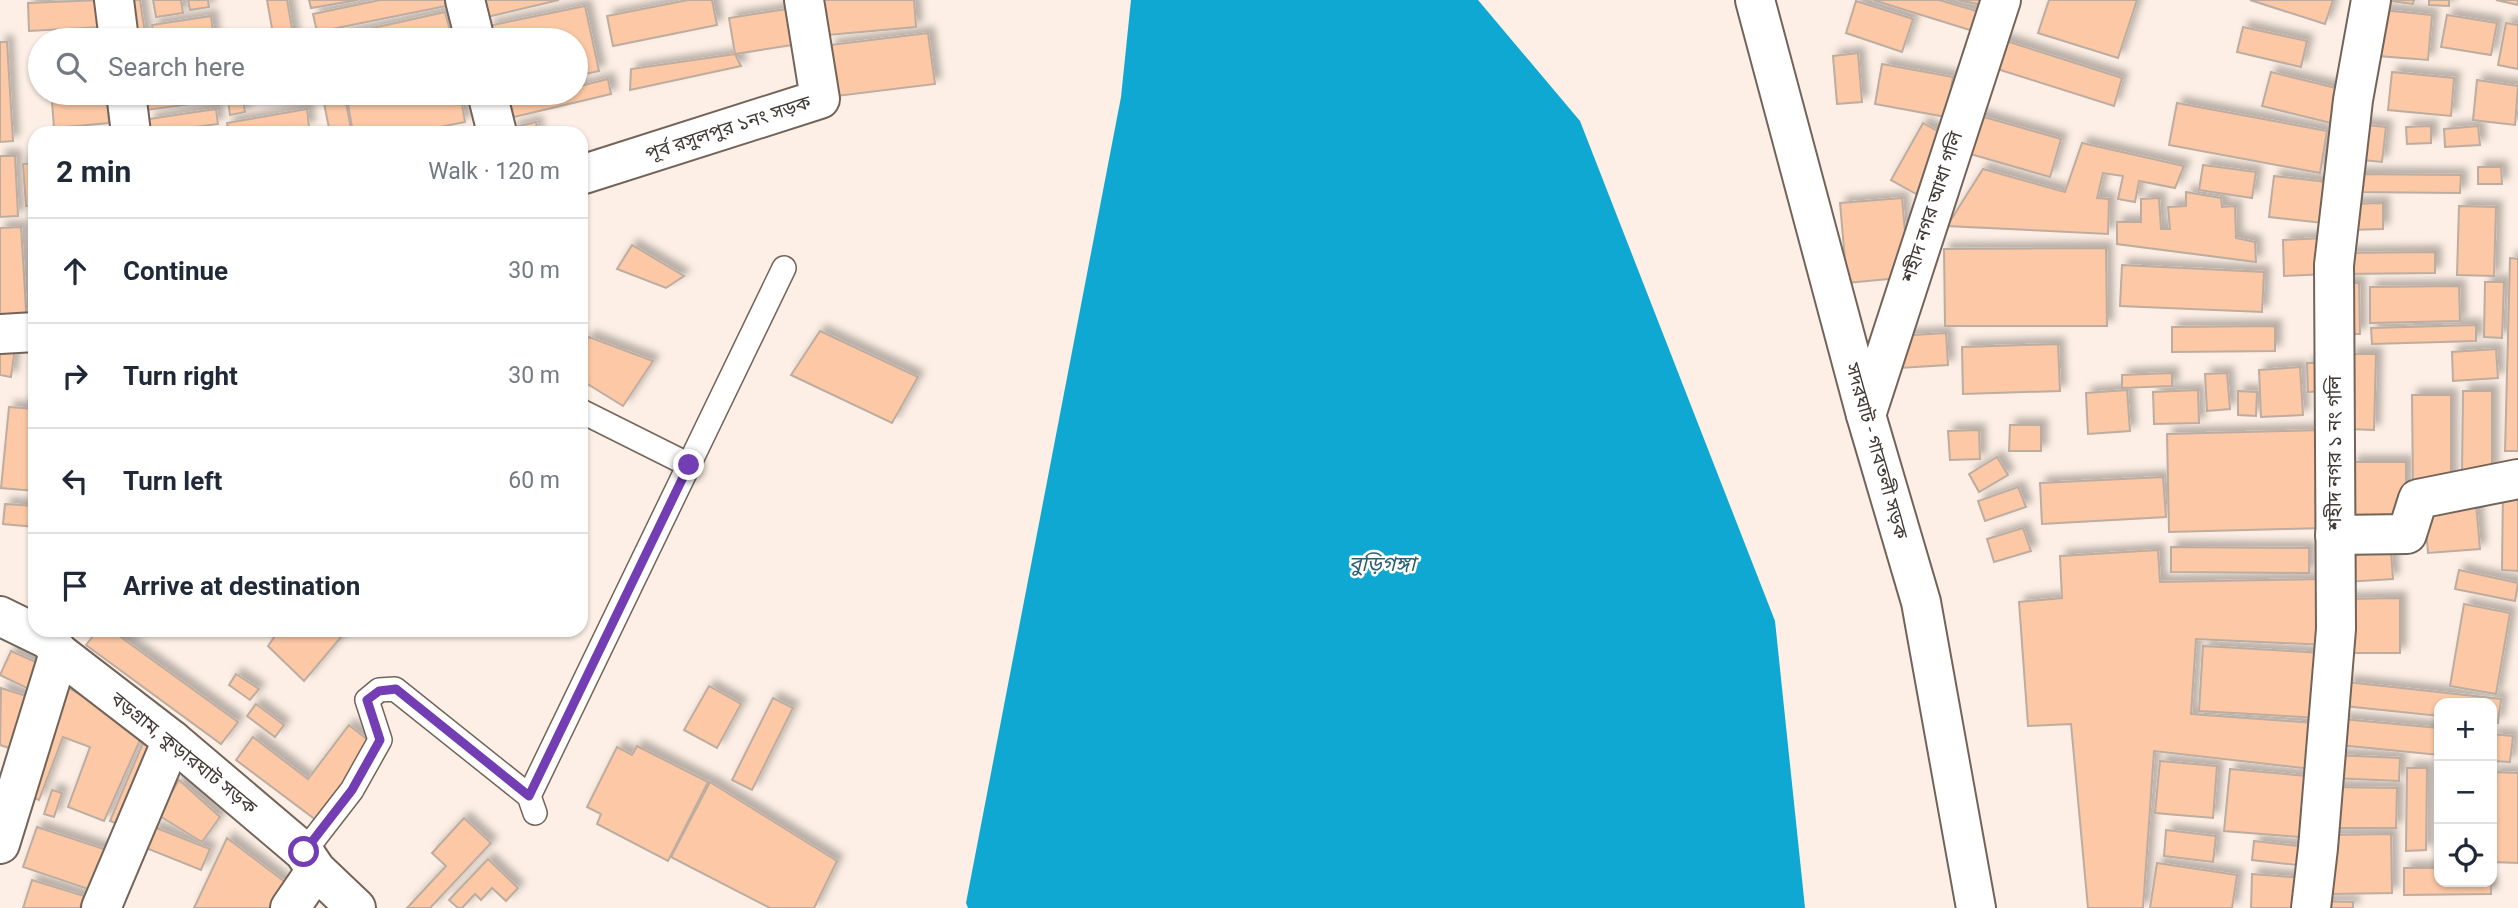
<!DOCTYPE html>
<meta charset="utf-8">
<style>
body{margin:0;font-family:Roboto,"Noto Sans Bengali",sans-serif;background:#f2f2f3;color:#1f2937}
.controls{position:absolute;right:21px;bottom:21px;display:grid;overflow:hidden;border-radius:14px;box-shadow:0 2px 5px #0004}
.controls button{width:63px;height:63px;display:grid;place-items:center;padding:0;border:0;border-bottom:2px solid #e0e1e3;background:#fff;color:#1f2937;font:35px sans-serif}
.stop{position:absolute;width:21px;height:21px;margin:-16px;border:5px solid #733db3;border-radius:50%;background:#fff}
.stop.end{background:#733db3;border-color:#fff;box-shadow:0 2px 7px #0008}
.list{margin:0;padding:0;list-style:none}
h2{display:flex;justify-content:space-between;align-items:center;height:91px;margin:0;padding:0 28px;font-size:30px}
h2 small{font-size:23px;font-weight:400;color:#747a83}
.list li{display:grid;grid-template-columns:46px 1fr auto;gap:21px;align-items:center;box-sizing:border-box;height:105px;padding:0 28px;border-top:2px solid #e0e1e3}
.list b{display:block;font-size:26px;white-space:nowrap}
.list em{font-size:23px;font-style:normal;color:#747a83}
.icon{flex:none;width:38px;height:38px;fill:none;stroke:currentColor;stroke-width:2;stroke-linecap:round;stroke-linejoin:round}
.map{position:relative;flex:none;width:2518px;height:908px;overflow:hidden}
.search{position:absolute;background:#fff;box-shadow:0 2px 5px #0004;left:28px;top:28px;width:560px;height:77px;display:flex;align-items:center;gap:18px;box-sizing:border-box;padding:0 24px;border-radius:38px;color:#747a83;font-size:26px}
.panel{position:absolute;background:#fff;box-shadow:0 2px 5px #0004;left:28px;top:126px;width:560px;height:511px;border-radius:21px}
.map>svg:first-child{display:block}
.water{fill:#0fa8d2}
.building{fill:#fcc8a5;stroke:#bdada1;stroke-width:2;filter:url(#shadow)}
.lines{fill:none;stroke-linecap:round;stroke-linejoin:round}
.service-casing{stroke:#736459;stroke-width:26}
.minor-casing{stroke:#736459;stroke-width:42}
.trunk-casing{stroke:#736459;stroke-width:42}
.service{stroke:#fff;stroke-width:23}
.minor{stroke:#fff;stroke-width:38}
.trunk{stroke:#fff;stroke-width:38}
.route{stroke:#733db3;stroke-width:9}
.labels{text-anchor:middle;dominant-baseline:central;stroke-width:5;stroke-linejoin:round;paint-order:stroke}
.street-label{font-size:19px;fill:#403935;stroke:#fff}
.water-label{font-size:21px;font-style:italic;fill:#2b5f71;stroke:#fff}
</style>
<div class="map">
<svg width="2518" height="908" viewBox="0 0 2518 908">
<defs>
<filter id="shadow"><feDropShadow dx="6" dy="-6" stdDeviation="3.5" flood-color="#0004"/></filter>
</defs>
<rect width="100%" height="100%" fill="#fdefe5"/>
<path class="water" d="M1131 0H1478L1580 121 1775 621 1805 908H968L966 903 1121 97Z"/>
<g class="building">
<path d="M101 0 103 27 29 31 28 3Z"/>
<path d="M128 0H140L146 40H134Z"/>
<path d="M153 0H181L183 13 156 17Z"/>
<path d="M188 0H208L209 7 190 10Z"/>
<path d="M267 0H287L294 40H274Z"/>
<path d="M309 0H358L311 8Z"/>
<path d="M380 0H445L446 6 317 32 313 14Z"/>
<path d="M483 0H559L487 17Z"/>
<path d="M688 0H712L717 25 613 46 607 16Z"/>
<path d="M813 0H914L916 27 817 36Z"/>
<path d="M1873 0H1939L1980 12 1973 31Z"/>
<path d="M1958 0H1983L1982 5Z"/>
<path d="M2049 0H2137L2118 58 2038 33Z"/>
<path d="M2250 0H2333L2325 24Z"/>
<path d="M2384 0H2414L2413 4Z"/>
<path d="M2429 0H2449V6L2429 5Z"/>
<path d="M2496 0H2518V5Z"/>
<path d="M1856 1 1913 19 1902 52 1846 33Z"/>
<path d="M585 6 599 71 576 76V40H491L488 26Z"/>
<path d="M793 8 799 44 735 54 729 18Z"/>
<path d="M2382 10 2432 15 2428 60 2378 56Z"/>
<path d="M445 12 450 31 409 40 324 39Z"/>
<path d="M2447 15 2497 23 2491 55 2441 47Z"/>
<path d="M211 16 214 40H154L152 25Z"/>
<path d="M2506 23 2518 25V69L2498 65Z"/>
<path d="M2243 27 2307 41 2301 67 2237 52Z"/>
<path d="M928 33 935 84 837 96 830 45Z"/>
<path d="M2000 39 2122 78 2114 106 1991 67Z"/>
<path d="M0 42H7L13 141 0 142Z"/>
<path d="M1858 53 1862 102 1837 104 1833 56Z"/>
<path d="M735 54 741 66 630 90 631 69Z"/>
<path d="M1882 64 1953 77 1946 117 1875 104Z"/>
<path d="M2271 72 2340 89 2331 123 2262 106Z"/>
<path d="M2392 72 2454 78 2451 116 2388 110Z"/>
<path d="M608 79 611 94 514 117 510 102 551 93H576V87Z"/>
<path d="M2477 80 2518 86 2515 125 2473 120Z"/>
<path d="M144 93H221L222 100 147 110Z"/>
<path d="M227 93H242L245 112 230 115Z"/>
<path d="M322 93H344L352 133H330Z"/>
<path d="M346 93H394L396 101 438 93H460L465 122 410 133H353Z"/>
<path d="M107 96 109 123 54 128 52 101Z"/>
<path d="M2177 103 2327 131 2320 173 2169 145Z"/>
<path d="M216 109 218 124 151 133 149 119Z"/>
<path d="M307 109 309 127 271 133H229L227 123Z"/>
<path d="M1977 115 2061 139 2050 177 1967 153Z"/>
<path d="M536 122 538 133H512L511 128Z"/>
<path d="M1923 123 1948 137 1916 194 1891 180Z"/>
<path d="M2356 124 2386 127 2382 162 2352 159Z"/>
<path d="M2431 126V143L2407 144 2406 127Z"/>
<path d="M2478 126 2480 145 2445 147 2444 129Z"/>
<path d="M2082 143 2184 166 2175 188 2139 181 2135 202 2118 199 2123 176 2103 173 2097 198 2109 199 2108 234 1947 226 1983 169 2065 192Z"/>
<path d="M0 156H15L18 216 0 217Z"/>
<path d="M35 163V206H26L23 164Z"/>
<path d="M2203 165 2256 172 2252 198 2199 190Z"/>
<path d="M2478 167H2501L2502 184H2478Z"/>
<path d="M2354 174 2461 175 2460 193 2353 192Z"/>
<path d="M2274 176 2328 182 2323 223 2269 217Z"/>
<path d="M2186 192 2221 198 2222 207 2235 206 2236 238 2255 242 2256 262 2117 244V222H2141V199L2159 198 2161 229H2170L2168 207 2186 206Z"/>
<path d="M1902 198 1909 277 1847 283 1840 203Z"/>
<path d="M2383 203V229L2349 230 2347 204Z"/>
<path d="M2459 206 2496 207 2494 276 2457 275Z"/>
<path d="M35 223V244H31V224Z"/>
<path d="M21 227 27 324 0 325V228Z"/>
<path d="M2325 238 2327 274 2284 276 2283 240Z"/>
<path d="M632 245 684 276 666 288 617 269Z"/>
<path d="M2106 248 2107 326H1945L1944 249Z"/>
<path d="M2435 252V273L2343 274V253Z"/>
<path d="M2510 258 2518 259V451H2505Z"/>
<path d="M2122 265 2264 272 2262 312 2120 306Z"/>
<path d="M2485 282H2504L2502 338 2484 337Z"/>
<path d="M2341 283H2359L2360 334H2342Z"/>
<path d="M2459 286 2460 321 2370 323V287Z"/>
<path d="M2476 325V341L2372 344 2371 328Z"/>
<path d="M2275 326V351L2172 352V327Z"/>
<path d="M820 331 918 377 892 423 791 375Z"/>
<path d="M1946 333 1948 365 1899 368 1897 336Z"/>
<path d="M589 337 653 361 623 406 581 380V347Z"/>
<path d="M0 338 16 340 11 377 0 375Z"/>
<path d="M2058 344 2060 391 1963 394 1962 347Z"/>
<path d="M2496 349 2498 378 2453 381 2452 352Z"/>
<path d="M2350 354H2376L2374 430 2348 429Z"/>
<path d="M2307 363H2329L2330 391 2308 392Z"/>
<path d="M2300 367 2303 415 2261 417 2259 370Z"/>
<path d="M2172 373V386L2122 388V375Z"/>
<path d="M2227 373 2230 409 2207 411 2205 374Z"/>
<path d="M2127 390 2130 431 2088 434 2086 393Z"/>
<path d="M2198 390 2199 423 2154 424 2153 392Z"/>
<path d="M2238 391 2257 392 2256 416 2238 415Z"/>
<path d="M2463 391H2492V471H2462Z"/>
<path d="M2412 395H2451V488L2413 489Z"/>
<path d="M9 407 35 409V491L1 488Z"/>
<path d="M2010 425H2041V451H2009Z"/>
<path d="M1979 430 1980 459 1950 460 1948 431Z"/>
<path d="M2322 430 2325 528 2169 532 2167 434Z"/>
<path d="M1997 457 2008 475 1979 492 1969 474Z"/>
<rect x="2352" y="462" width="54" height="63"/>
<path d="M2163 477 2166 517 2042 524 2040 483Z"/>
<path d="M2018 487 2026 507 1985 521 1978 501Z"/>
<path d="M2503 489H2518V571L2502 570Z"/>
<path d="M2476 503 2480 549 2428 553 2424 506Z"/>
<path d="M5 504 35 506V527L3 524Z"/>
<path d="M2023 528 2031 551 1994 562 1987 539Z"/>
<path d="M2390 540 2393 579 2344 582 2341 544Z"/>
<path d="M2171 547 2309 548V573L2171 572Z"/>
<path d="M2158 550 2160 582 2325 579 2328 645 2196 639 2191 714 2315 723 2311 769 2154 751 2143 908H2088L2071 724 2028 726 2019 602 2062 598 2060 556Z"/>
<path d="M2459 570 2518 583 2515 601 2455 589Z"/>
<path d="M2400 598V653H2345V599Z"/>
<path d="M2464 604 2510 613 2496 694 2450 686Z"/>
<path d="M98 630H111L238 722 221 744 86 645Z"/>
<path d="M279 630H335L342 636 304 681 268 646Z"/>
<path d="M2203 646 2324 653 2319 718 2199 711Z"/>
<path d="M11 651 47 667 35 692 0 675Z"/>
<path d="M236 674 259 689 250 700 229 685Z"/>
<path d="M2347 682 2501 699 2498 723 2492 722V703H2439V716L2344 706Z"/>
<path d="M63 685 144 731 104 821 68 807 90 747 63 737 39 800 22 794Z"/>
<path d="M709 686 741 704 717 748 684 730Z"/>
<path d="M1 688 36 699 18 751 0 745Z"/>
<path d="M773 698 793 708 752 790 732 780Z"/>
<path d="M256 704 284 725 275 737 247 716Z"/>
<path d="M2342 719 2439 728V755L2339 745Z"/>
<path d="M349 725 374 745 316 820 236 760 253 737 308 779Z"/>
<path d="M2492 734 2513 736 2510 762 2492 761Z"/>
<path d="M145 738 158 744 123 826 110 821Z"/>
<path d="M637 746 708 782 668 861 597 824 601 814 587 807 617 747 632 755Z"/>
<path d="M2333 755 2400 758 2399 781 2332 778Z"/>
<path d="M2160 761 2217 766 2213 818 2155 813Z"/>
<path d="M2407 768H2427L2426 850 2406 851Z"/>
<path d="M2230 769 2318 777 2313 838 2224 831Z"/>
<path d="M2492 772 2518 773V863L2492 862Z"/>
<path d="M179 780 220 817 202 842 158 815Z"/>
<path d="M710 782 837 861 814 908H770L671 857Z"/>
<path d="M2330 787 2397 788 2396 828H2329Z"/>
<path d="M52 790 62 793 54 817 44 814Z"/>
<path d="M464 818 491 843 430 908H407L446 866 432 853Z"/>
<path d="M37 827 107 850 94 891 23 867Z"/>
<path d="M154 827 210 849 201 870 146 848Z"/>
<path d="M2166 830 2216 836 2213 862 2164 856Z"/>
<path d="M2391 834 2392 893 2332 894 2330 835Z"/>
<path d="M227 838 289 885 279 908H194Z"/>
<path d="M2254 841 2308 847 2306 866 2252 860Z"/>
<path d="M488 859 518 888 506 901 492 888 481 900 475 894 462 908H458L449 900Z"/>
<path d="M2157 863 2237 875 2232 908H2150Z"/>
<path d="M2404 868H2439V882H2491V894L2404 895Z"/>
<path d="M2252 874 2303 878 2301 908H2251Z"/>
<path d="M32 880 84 896 80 908H23Z"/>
<path d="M2317 901 2353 902V908H2317Z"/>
</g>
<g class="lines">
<defs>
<g id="service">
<path d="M581 411 689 465"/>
<path d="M529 796 784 268"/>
<path d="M304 852 352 790 380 740 367 700 379 690 395 689 529 796 535 813"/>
</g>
<g id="minor">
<path d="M114 0 119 40"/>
<path d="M465 0 475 40"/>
<path d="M126 93 131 133"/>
<path d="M487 93 497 133"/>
<path d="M581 175 820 99 804 0"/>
<path d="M0 334 35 332"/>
<path d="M1866 415 2001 0"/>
<path d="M2335 535 2407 534 2418 499 2518 479"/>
<path d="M0 616 49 640 59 653 172 740 304 852 316 870 356 908"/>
<path d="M0 844 59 653"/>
<path d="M101 908 172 740"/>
<path d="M290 908 316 870"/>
<path d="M2311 908 2318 848 2336 629 2334 265 2353 100 2371 0"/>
</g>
<path id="trunk" d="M1755 0 1866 415 1921 602 1976 908"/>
</defs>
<use href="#service" class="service-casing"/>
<use href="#minor" class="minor-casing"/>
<use href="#trunk" class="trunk-casing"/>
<use href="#service" class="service"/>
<use href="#minor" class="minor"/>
<use href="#trunk" class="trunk"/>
</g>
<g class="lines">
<path class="route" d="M304 852 352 790 380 740 367 700 379 691 396 689 529 796 689 465"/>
</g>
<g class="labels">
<g class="street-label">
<text transform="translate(728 128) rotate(-18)">পূর্ব রসুলপুর ১নং সড়ক</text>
<text transform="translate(1932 207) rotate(-72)">শহীদ নগর আধা গলি</text>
<text transform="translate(1877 451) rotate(74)">সদরঘাট - গাবতলী সড়ক</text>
<text transform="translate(2334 453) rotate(-90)">শহীদ নগর ১ নং গলি</text>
<text transform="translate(184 753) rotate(39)">বড়গ্রাম, কুড়ারঘাট সড়ক</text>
</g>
<g class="water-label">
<text x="1382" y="564">বুড়িগঙ্গা</text>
</g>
</g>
</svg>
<div class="controls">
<button>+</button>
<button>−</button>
<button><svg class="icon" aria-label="locate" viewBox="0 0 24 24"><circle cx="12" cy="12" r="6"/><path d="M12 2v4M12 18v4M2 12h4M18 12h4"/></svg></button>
</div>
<div class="stop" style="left:304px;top:852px"></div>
<div class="stop end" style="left:689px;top:465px"></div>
<div class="search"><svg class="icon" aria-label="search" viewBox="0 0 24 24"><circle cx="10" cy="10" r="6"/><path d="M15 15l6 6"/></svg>Search here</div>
<section class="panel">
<h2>2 min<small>Walk · 120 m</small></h2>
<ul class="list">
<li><svg class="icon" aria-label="ahead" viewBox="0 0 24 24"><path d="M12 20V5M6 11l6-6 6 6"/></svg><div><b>Continue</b></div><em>30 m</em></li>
<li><svg class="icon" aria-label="right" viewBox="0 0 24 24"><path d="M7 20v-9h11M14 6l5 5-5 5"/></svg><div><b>Turn right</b></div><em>30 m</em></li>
<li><svg class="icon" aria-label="left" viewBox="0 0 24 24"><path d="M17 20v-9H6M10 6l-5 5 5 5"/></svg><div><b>Turn left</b></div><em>60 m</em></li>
<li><svg class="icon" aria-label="arrive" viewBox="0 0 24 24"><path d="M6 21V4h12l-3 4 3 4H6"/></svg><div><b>Arrive at destination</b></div></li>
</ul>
</section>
</div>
